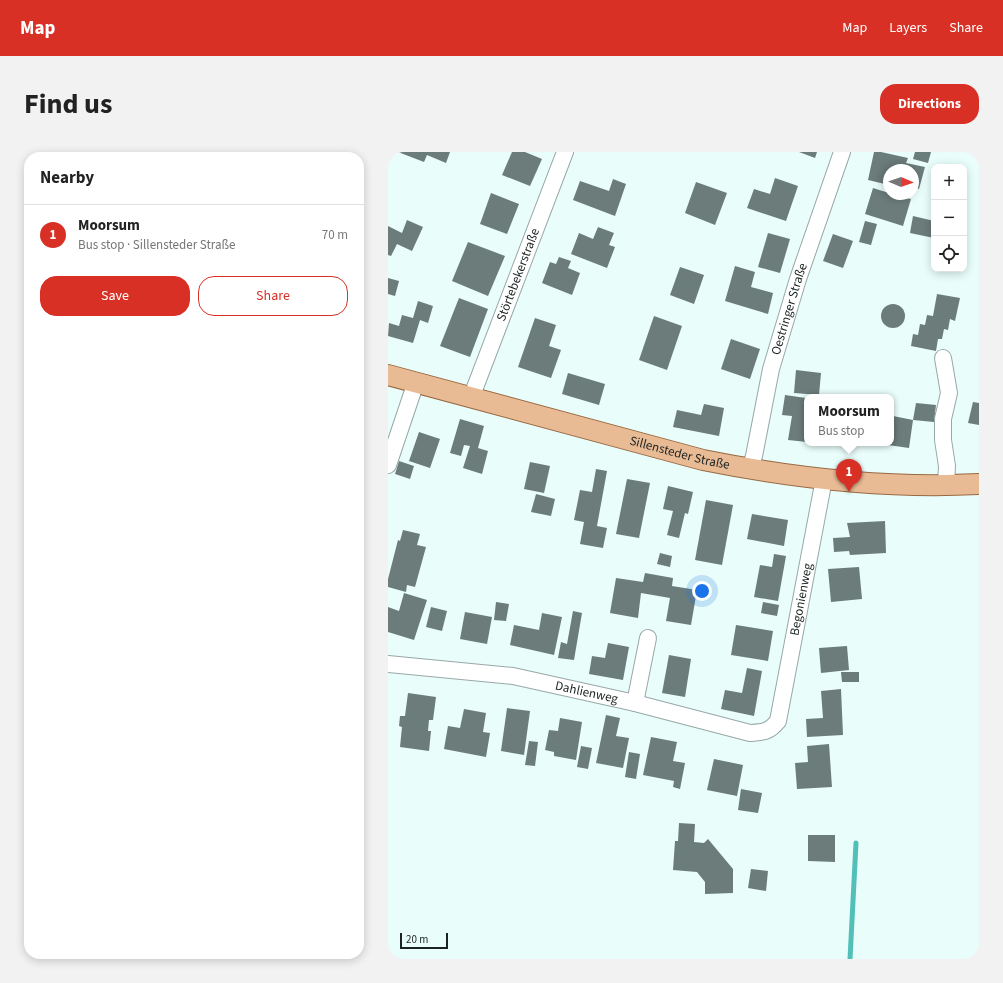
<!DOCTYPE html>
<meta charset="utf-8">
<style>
body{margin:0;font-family:"Source Sans 3",sans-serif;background:#f2f2f2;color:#222}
.controls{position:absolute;right:12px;top:12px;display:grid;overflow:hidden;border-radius:8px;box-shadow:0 2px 10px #0003}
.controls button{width:36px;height:36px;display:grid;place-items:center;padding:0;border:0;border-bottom:1px solid #e0e0e0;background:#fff;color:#222;font:20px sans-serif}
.compass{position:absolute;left:495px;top:12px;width:36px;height:36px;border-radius:50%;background:#fff;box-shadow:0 2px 10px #0003;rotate:92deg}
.scale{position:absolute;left:12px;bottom:10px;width:48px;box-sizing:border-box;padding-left:4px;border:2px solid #1c2323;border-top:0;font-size:11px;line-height:14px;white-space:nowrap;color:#1c2323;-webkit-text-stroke:3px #e9fdfb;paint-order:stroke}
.you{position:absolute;left:314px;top:439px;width:14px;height:14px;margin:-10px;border:3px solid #fff;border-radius:50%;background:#1a73e8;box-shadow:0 0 0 6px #1a73e833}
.badge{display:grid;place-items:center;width:26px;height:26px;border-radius:50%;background:#d93025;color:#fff;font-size:13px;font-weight:700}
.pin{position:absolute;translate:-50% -33px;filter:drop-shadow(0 1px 2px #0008)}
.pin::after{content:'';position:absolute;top:21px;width:14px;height:12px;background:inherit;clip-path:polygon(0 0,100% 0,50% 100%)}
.popup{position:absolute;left:416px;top:242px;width:90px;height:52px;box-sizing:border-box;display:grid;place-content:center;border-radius:8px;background:#fff;filter:drop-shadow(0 1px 3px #0005);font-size:13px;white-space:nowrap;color:#767676}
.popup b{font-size:15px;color:#222}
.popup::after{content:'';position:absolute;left:50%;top:100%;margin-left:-8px;border:8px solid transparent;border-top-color:#fff}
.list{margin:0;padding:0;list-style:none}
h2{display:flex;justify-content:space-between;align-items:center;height:52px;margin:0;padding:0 16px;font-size:17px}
h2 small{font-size:13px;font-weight:400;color:#767676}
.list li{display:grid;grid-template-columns:26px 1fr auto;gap:12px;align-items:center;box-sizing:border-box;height:60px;padding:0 16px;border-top:1px solid #e0e0e0}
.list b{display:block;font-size:15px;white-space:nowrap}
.list p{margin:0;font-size:13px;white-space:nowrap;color:#767676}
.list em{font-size:13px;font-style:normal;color:#767676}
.actions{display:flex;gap:8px;padding:12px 16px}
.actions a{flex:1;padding:9px 0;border:1px solid #d93025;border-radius:16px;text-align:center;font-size:14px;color:#d93025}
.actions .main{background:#d93025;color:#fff}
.icon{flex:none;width:22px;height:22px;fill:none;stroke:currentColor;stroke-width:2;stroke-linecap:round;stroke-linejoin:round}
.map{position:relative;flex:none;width:591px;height:807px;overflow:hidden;border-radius:16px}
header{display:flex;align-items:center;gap:24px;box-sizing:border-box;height:56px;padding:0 20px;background:#d93025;color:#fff}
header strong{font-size:19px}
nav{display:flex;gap:22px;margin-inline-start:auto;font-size:14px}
.intro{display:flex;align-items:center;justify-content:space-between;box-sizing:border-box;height:96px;padding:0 24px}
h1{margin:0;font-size:28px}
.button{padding:10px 18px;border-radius:16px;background:#d93025;color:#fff;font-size:14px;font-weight:700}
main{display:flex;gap:24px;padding:0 24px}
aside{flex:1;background:#fff;border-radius:16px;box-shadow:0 2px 10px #0003}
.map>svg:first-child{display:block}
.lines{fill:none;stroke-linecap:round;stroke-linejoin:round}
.stream{stroke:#52bfb8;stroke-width:5}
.building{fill:#6b7c7b}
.minor-casing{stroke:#97a8a7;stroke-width:18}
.major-casing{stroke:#986940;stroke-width:22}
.minor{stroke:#fff;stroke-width:16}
.major{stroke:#e9bb95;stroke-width:20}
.labels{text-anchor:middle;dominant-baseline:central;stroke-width:3;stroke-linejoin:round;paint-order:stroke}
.street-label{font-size:13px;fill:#1c2323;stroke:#e9fdfb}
</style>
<header>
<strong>Map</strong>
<nav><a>Map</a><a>Layers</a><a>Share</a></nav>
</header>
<div class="intro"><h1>Find us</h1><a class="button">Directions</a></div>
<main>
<aside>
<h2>Nearby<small></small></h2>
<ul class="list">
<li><span class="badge">1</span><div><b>Moorsum</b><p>Bus stop · Sillensteder Straße</p></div><em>70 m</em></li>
</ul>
<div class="actions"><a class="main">Save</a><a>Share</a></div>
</aside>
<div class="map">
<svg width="591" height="807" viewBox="0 0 591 807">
<rect width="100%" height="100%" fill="#e9fdfb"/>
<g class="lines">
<path class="stream" d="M462 807 468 691"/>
</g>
<g class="building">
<path d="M10 0H62L58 11 39 3 36 10Z"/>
<path d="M124 0H137L154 7 142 34 114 23Z"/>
<path d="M411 0H429L427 6Z"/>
<path d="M486 0H493L520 6 518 11 537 15 531 37 525 35V18H501V33L480 28Z"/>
<path d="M527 0H543L540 11 525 7Z"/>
<path d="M387 26 410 34 398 69 359 56 366 37 382 42Z"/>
<path d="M225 27 238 32 227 64 185 48 192 29 221 39Z"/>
<path d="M308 30 339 41 327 73 297 61Z"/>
<path d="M485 36 501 41V42L523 47 515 74 477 62Z"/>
<path d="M103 41 131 52 119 82 92 72Z"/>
<path d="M525 64 546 69V86L522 81Z"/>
<path d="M19 68 35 75 24 99 9 92 3 104 0 103V74L14 81Z"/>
<path d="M477 69 489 72 483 93 471 90Z"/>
<path d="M210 75 226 81 221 93 227 95 219 116 183 102 191 81 205 87Z"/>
<path d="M380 81 402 87 392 121 370 115Z"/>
<path d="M445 82 465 89 455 116 435 109Z"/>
<path d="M80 90 117 104 100 144 64 129Z"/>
<path d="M171 105 183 109 180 116 192 121 184 143 154 131 162 110 168 112Z"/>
<path d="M347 114 367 120 363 135 385 141 380 162 337 149Z"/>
<path d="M292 115 316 123 306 152 282 143Z"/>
<path d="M0 126 11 129 7 144 0 142Z"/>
<path d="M549 142 572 146 567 169 562 167 560 178 556 177 554 187H550L548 199 523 194 525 182 530 183 532 172 537 173 539 163 545 164Z"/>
<path d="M71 146 100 157 82 205 52 194Z"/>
<path d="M30 149 45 154 40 171 32 168 25 191 0 184 1 171 11 174 14 163 25 166Z"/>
<circle cx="505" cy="164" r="12"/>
<path d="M266 164 294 174 279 218 251 208Z"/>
<path d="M147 166 168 173 161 194 173 198 163 226 130 215Z"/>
<path d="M343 187 372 197 362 227 333 217Z"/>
<path d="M408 218 433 221 431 243 406 241Z"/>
<path d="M180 221 217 232 211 253 174 242Z"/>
<path d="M397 243 418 246 416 263H419V290L400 288 404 264 394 263Z"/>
<path d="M585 250 591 251V273L580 271Z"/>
<path d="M528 251 548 253 546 270 525 268 521 296 500 293 501 291H503V276L505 264 525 268Z"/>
<path d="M316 252 336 256 331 284 285 275 289 258 313 263Z"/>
<path d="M72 267 96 274 90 296 100 299 94 322 75 316 82 294 76 293 73 304 62 301Z"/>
<path d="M31 280 52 287 42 316 21 309Z"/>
<path d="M11 309 26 314 22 327 7 322Z"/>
<path d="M142 310 162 314 156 341 136 337Z"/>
<path d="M208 317 219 319 209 374 219 376 215 396 192 392 196 370 186 368 192 338 204 340Z"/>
<path d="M239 327 262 331 251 386 228 382Z"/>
<path d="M280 334 305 340 300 362 297 361 291 386 279 383 285 359 275 357Z"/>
<path d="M148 342 167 347 163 364 143 360Z"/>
<path d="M318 348 345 353 334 413 307 408Z"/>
<path d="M364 362 400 368 396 394 359 387Z"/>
<path d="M497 369 498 401 462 403 461 399 446 400 445 386 462 385 459 371Z"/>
<path d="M15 378 32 382 29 393 38 395 27 435 19 433 18 440 0 435V427L10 388 12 389Z"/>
<path d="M272 401 284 404 282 415 269 412Z"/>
<path d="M386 402 398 404 390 449 366 445 372 413 384 415Z"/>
<path d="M471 415 474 447 443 450 440 417Z"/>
<path d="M257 421 285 426 284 434 309 438 303 473 278 469 282 446 253 441 250 466 222 461 228 426 255 430Z"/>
<path d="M16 441 39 448 26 488 0 480V455L11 459Z"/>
<path d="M108 450 121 452 118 469 106 468Z"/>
<path d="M375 450 391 453 389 464 373 461Z"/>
<path d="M43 455 59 459 54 479 38 475Z"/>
<path d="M185 459 194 461 186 508 170 506 173 490 179 492Z"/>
<path d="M77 460 104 465 99 492 72 487Z"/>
<path d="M154 461 174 465 166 503 122 493 126 473 151 478Z"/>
<path d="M348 473 385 479 380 509 343 503Z"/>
<path d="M220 491 241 495 235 528 201 522 204 504 217 506Z"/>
<path d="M459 494 461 518 433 521 431 496Z"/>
<path d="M281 503 303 507 297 545 274 541Z"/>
<path d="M359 516 374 519 366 564 333 557 337 538 354 541Z"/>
<path d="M453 520H471V530H454Z"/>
<path d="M453 537 455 583 419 585 418 567 435 566 433 539Z"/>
<path d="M20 541 48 545 45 568H41L40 579H43L41 599 12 595 14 575 11 574 12 564H17Z"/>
<path d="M119 556 142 559 136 603 113 599Z"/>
<path d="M76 557 98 561 95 580 102 581 98 605 56 597 60 574 72 576Z"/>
<path d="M218 563 232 566 228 584 241 586 235 616 208 611Z"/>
<path d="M172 566 194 570 188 608 166 604V600L157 598 161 578 170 579Z"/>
<path d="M263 585 289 590 285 609 297 611 292 637 285 635 286 629 255 623Z"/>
<path d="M141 589 150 590 147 614 137 613Z"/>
<path d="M441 592 444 635 409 637 407 611 420 610 419 594Z"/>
<path d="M193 594 204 596 200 617 189 615Z"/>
<path d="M241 600 252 602 248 627 237 625Z"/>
<path d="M326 607 355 613 349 644 319 638Z"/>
<path d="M353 637 374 641 370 661 350 658Z"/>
<path d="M291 671 307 672 306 690 316 691 320 687 345 717V741L317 742V730L309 720 285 718 287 689H290Z"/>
<path d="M420 683H447V710L420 709Z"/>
<path d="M363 717 380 719 378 739 360 736Z"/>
</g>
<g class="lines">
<defs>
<g id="minor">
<path d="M555 206 561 241 555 267V288L559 314 558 333"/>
<path id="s1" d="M83 246 177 0"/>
<path d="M0 313 28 230"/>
<path id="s2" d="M362 317 366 304 383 217 410 127 454 0"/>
<path id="s3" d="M0 512 125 524 247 551 362 581C376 580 381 580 390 569L436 327"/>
<path d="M247 551 260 486"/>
</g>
<g id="major">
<path id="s4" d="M0 223 315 308C405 326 498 337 591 332"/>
</g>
</defs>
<use href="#minor" class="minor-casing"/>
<use href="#major" class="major-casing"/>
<use href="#minor" class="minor"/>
<use href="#major" class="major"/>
</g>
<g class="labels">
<g class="street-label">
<text stroke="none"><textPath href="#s1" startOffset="132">Störtebekerstraße</textPath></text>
<text stroke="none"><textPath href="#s2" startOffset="165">Oestringer Straße</textPath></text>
<text stroke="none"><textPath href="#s4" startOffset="302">Sillensteder Straße</textPath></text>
<text stroke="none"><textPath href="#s3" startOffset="525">Begonienweg</textPath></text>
<text stroke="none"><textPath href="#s3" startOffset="201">Dahlienweg</textPath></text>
</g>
</g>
</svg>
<div class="controls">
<button>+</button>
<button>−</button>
<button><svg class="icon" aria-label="locate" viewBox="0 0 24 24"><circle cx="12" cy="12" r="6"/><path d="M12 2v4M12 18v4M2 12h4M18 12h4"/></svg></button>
</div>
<svg class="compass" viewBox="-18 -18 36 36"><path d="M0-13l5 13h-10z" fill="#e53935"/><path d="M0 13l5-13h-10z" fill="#767676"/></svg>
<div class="scale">20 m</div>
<div class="you"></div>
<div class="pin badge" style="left:461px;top:340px">1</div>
<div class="popup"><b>Moorsum</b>Bus stop</div>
</div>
</main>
